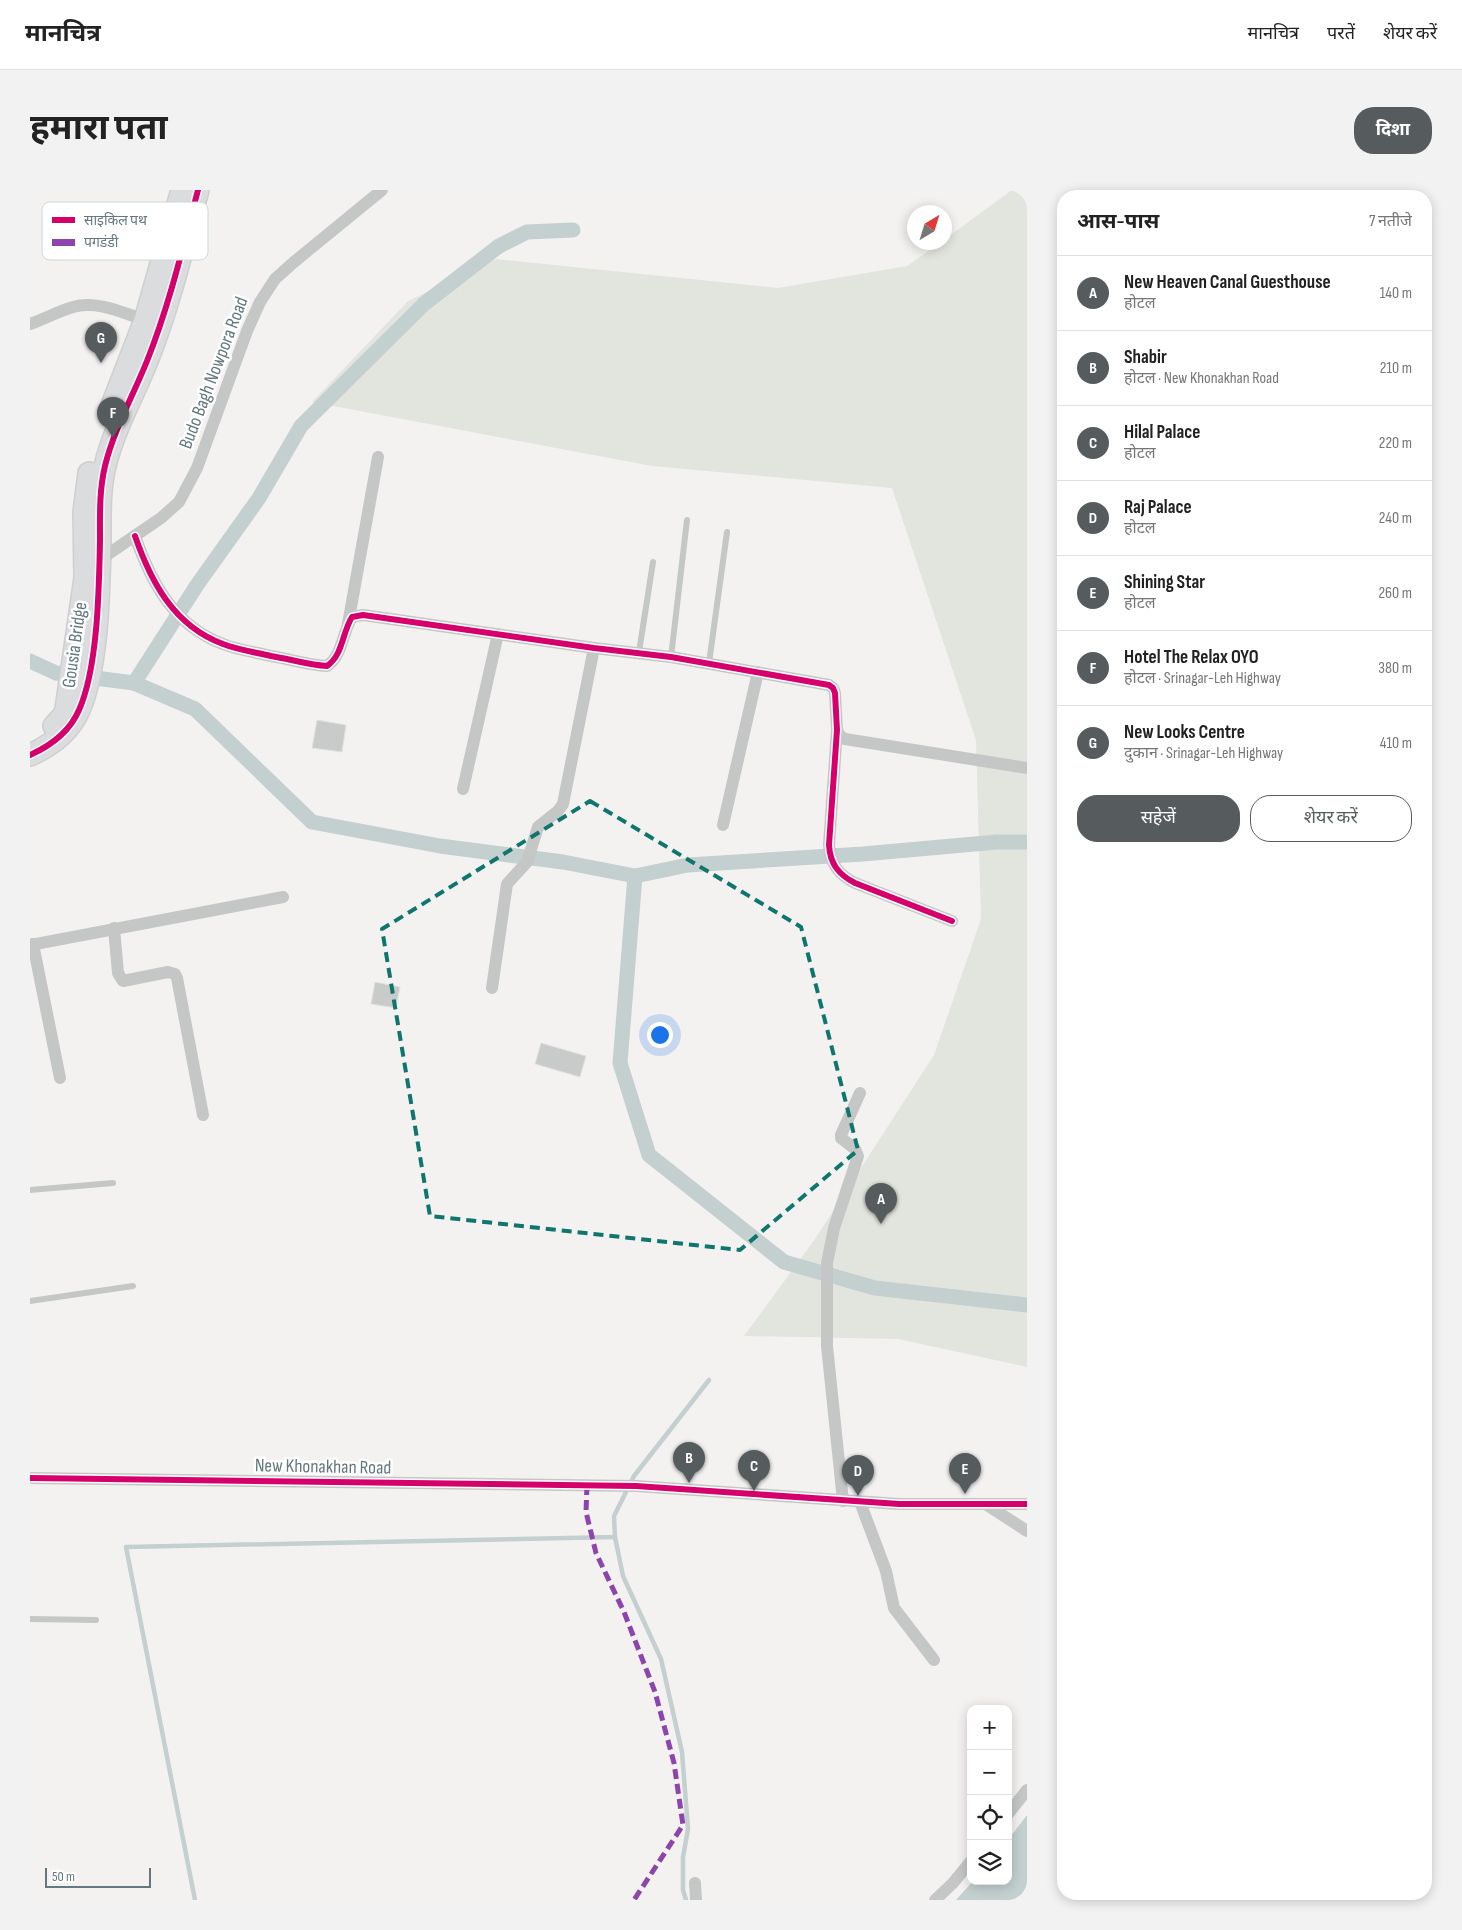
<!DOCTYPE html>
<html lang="hi">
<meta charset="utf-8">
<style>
body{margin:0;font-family:"Sofia Sans Condensed","Noto Sans Devanagari",sans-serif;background:#f2f2f2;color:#222}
.controls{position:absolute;right:15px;bottom:15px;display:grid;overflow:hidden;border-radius:10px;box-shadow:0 2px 12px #0003}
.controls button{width:45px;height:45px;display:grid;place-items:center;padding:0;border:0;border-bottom:1px solid #e0e0e0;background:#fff;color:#222;font:25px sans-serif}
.compass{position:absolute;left:877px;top:15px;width:45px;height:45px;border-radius:50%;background:#fff;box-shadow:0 2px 12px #0003;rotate:38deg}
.scale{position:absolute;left:15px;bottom:12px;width:106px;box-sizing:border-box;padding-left:5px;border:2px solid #64787f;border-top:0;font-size:14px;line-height:18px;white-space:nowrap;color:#64787f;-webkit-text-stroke:4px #fff;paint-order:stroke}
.you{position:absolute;left:629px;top:844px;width:18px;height:18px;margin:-12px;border:4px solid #fff;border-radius:50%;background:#1a73e8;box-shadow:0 0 0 8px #1a73e833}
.badge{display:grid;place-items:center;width:32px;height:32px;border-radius:50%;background:#565c5e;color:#fff;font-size:16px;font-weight:700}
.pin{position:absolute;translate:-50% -41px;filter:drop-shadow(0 1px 2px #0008)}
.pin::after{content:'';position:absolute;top:26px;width:18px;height:15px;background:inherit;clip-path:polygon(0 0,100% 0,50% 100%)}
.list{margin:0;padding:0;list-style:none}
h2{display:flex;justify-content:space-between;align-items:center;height:65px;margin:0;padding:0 20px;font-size:21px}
h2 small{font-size:16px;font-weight:400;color:#767676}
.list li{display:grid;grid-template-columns:32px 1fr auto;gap:15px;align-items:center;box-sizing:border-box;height:75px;padding:0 20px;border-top:1px solid #e0e0e0}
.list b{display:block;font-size:19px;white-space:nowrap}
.list p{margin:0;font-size:16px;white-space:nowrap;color:#767676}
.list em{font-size:16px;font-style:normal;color:#767676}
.actions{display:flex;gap:10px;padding:15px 20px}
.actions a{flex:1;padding:11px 0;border:1px solid #565c5e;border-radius:20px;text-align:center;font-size:18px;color:#565c5e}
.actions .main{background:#565c5e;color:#fff}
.icon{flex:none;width:28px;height:28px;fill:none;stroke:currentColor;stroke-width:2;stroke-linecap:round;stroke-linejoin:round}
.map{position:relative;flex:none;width:997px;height:1710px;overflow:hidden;border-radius:20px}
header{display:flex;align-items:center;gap:30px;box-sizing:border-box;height:70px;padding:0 25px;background:#fff;border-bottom:1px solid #e0e0e0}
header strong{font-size:24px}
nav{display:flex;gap:28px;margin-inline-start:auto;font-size:18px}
.intro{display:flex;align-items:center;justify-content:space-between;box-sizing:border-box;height:120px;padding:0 30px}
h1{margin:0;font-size:35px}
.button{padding:12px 22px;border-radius:20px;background:#565c5e;color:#fff;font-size:18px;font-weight:700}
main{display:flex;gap:30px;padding:0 30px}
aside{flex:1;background:#fff;border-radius:20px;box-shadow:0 2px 12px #0003}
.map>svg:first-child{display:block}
.green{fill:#e2e4de}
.water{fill:#c4cfcf}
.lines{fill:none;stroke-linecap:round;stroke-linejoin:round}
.stream{stroke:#c4cfcf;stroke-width:4.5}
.canal{stroke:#c4cfcf;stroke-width:15}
.building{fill:#c9caca;stroke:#e2e2e1}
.trunk-casing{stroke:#cecfcf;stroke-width:24}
.service{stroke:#c5c7c6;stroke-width:6}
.minor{stroke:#c5c7c6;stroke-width:12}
.trunk{stroke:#dbdcdd;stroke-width:21}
.quiet{stroke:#8e44ad;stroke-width:5;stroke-dasharray:10 5;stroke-linecap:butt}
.cycleway-casing{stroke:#fff;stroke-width:9}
.cycleway{stroke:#d6006c;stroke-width:6}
.marked{fill:none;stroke:#0f766e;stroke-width:4;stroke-dasharray:10 6;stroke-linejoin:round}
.labels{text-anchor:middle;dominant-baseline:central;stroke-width:5;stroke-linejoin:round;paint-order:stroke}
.street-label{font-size:19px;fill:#64787f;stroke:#fff}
.key{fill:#fff;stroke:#d0d6d9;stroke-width:1}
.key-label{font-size:14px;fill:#64787f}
</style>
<header>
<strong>मानचित्र</strong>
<nav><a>मानचित्र</a><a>परतें</a><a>शेयर करें</a></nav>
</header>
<div class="intro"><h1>हमारा पता</h1><a class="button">दिशा</a></div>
<main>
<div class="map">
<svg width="997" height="1710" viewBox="0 0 997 1710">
<rect width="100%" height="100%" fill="#f3f2f1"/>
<path class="green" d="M982 0H997V1177L868 1149 714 1146 785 1049 904 865 951 729 946 550 862 298 622 276 282 212 378 111 466 69 748 98 877 76 910 53 914 52 915 49Z"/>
<path class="water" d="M997 1625V1710H926L943 1691H978V1650Z"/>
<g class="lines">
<g class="stream">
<path d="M165 1710 96 1357 585 1347"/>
<path d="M656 1710 653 1700V1667L658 1639 652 1562 631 1469 593 1386 585 1347 584 1326 604 1286 679 1190"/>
</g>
<g class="canal">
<path d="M0 471 26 483 104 493 165 519 282 632 410 656 533 672 605 686 658 675 833 664 967 652H997"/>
<path d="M104 493 167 395 229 308 271 236 394 114 469 56 497 42 543 40"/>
<path d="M605 686 590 873 619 965 754 1072 845 1098 997 1115"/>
</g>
</g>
<g class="building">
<path d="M287 530 316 535 312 562 282 558Z"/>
<path d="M345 792 370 797 366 818 341 814Z"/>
<path d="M511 853 556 866 550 887 505 874Z"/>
</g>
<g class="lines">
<defs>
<g id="trunk">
<path d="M81 218 115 130 152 0"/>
<path d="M24 536 34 525 36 519 55 388 54 322 59 283"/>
<path d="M0 565C20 556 40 541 49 520 68 477 69 398 70 351 70 326 69 301 75 276 84 239 103 206 117 171 139 116 153 57 168 0"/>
</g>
</defs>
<use href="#trunk" class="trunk-casing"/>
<g class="service">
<path d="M609 462 623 372"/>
<path d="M641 467 657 330"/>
<path d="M679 473 697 342"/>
<path d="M0 1000 83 993"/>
<path d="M0 1111 103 1096"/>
<path d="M0 1429 66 1430"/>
</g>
<g class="minor">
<path d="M0 134C14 129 29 121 43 117 67 110 93 123 115 130"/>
<path d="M105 346C121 392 144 436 193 454 208 460 225 462 241 466 260 469 278 475 297 476 313 465 312 443 322 427L333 425 564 458 641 467 799 495 803 498 805 503 807 540 799 655C800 674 809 685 825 693L922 731"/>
<path d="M68 371 131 328 149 312 167 278 217 141 230 112 245 89 264 72 352 0"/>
<path d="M318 434 348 267"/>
<path d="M807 540 810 546 815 549 997 578"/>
<path d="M433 599 468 444"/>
<path d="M693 635 728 482"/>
<path d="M84 738 88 783 93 791 138 782 145 784 147 788 173 925"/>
<path d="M3 754 30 888"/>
<path d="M0 755 253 707"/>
<path d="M462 798 477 694 497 672 508 637 528 621 533 614 564 458"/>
<path d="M0 1288 606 1296 869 1314H997"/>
<path d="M813 1311 797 1156V1073L804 1038 828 966 825 959 811 948V945L830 903"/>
<path d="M830 1312 856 1381 864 1418 904 1470"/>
<path d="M957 1315 997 1341"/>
<path d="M978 1624 997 1600"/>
<path d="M665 1693 666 1710"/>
<path d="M905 1710 923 1693 941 1671"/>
</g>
<use href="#trunk" class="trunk"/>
<path class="quiet" d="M557 1295 556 1322 566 1363 594 1422 625 1502 644 1573 653 1635 604 1710"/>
<defs>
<g id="cycleway">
<path d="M105 346C121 392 144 436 193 454 208 460 225 462 241 466 260 469 278 475 297 476 313 465 312 443 322 427L333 425 564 458 641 467 799 495 803 498 805 503 807 540 799 655C800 674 809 685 825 693L922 731"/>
<path d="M0 565C20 556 40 541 49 520 68 477 69 398 70 351 70 326 69 301 75 276 84 239 103 206 117 171 139 116 153 57 168 0"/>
<path d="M0 1288 606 1296 869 1314H997"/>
</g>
</defs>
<use href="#cycleway" class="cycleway-casing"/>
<use href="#cycleway" class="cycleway"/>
</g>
<path class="marked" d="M560 611 771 737 828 960 710 1060 400 1026 352 739Z"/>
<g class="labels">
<g class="street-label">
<text transform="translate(184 183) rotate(-69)">Budo Bagh Nowpora Road</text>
<text transform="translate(45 455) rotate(-82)">Gousia Bridge</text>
<text transform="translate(293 1277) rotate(1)">New Khonakhan Road</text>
</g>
</g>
<rect x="12" y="12" width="166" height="58" rx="8" class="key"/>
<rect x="22" y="27" width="23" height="6" fill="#d6006c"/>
<rect x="22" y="49" width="23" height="7" fill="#8e44ad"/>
<g class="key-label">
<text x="54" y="35">साइकिल पथ</text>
<text x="54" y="57">पगडंडी</text>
</g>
</svg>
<div class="controls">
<button>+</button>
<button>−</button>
<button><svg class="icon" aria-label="locate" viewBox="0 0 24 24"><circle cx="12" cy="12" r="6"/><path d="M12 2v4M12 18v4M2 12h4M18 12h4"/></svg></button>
<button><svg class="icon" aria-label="layers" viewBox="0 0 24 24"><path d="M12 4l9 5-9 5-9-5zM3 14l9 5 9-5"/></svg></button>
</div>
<svg class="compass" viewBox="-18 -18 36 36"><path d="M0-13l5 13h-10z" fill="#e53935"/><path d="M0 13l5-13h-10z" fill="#767676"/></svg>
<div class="scale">50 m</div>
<div class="you"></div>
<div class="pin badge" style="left:851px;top:1034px">A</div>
<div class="pin badge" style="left:659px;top:1293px">B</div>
<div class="pin badge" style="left:724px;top:1301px">C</div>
<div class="pin badge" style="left:828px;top:1306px">D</div>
<div class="pin badge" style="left:935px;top:1304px">E</div>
<div class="pin badge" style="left:83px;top:248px">F</div>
<div class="pin badge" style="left:71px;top:173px">G</div>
</div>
<aside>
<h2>आस-पास<small>7 नतीजे</small></h2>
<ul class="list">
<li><span class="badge">A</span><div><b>New Heaven Canal Guesthouse</b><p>होटल</p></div><em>140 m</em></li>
<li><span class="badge">B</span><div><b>Shabir</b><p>होटल · New Khonakhan Road</p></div><em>210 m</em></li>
<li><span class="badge">C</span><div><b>Hilal Palace</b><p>होटल</p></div><em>220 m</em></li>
<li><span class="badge">D</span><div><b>Raj Palace</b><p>होटल</p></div><em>240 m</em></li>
<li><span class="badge">E</span><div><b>Shining Star</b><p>होटल</p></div><em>260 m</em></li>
<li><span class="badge">F</span><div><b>Hotel The Relax OYO</b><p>होटल · Srinagar-Leh Highway</p></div><em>380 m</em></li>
<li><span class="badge">G</span><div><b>New Looks Centre</b><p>दुकान · Srinagar-Leh Highway</p></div><em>410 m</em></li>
</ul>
<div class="actions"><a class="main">सहेजें</a><a>शेयर करें</a></div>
</aside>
</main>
